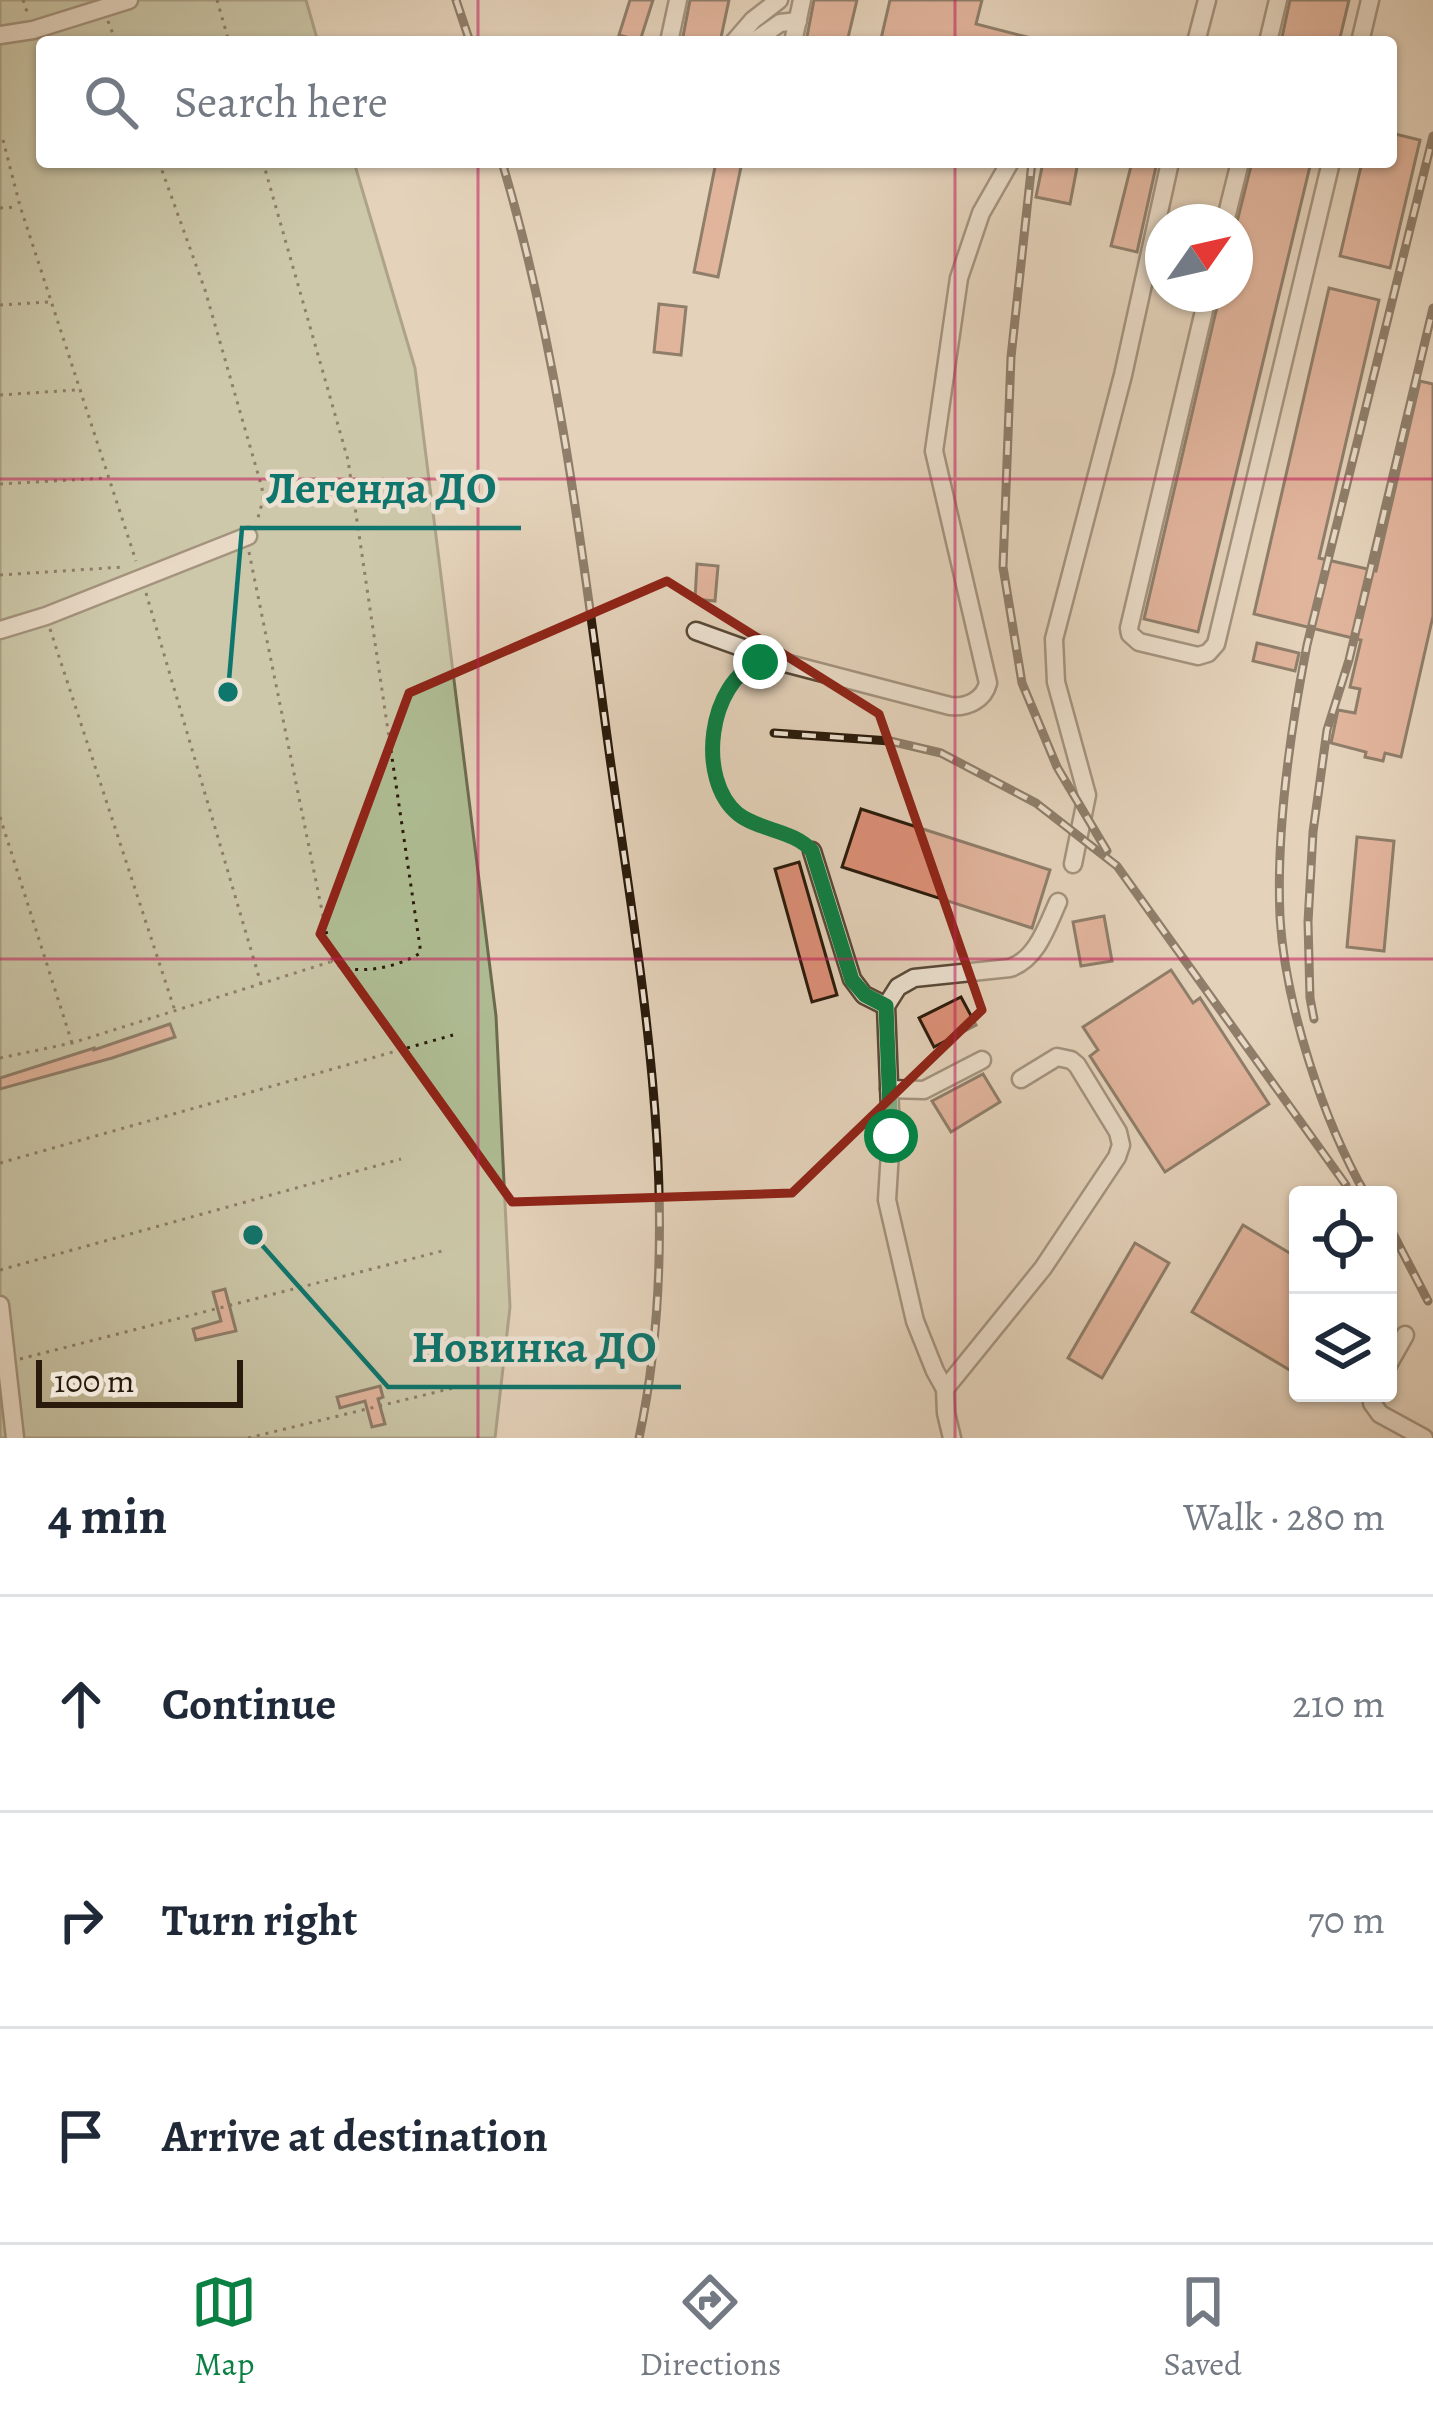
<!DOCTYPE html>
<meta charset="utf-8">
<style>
body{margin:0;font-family:Alegreya,serif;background:#f6f6f7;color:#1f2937}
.controls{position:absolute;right:36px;bottom:36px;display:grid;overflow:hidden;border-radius:12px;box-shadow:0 3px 9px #0004}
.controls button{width:108px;height:108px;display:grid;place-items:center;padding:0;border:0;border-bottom:3px solid #e0e1e3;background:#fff;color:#1f2937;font:60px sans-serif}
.compass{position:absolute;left:1145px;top:204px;width:108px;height:108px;border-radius:50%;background:#fff;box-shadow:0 3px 9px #0004;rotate:56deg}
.scale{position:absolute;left:36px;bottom:30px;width:207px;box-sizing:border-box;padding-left:12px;border:6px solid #291a0b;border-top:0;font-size:33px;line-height:42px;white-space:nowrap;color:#291a0b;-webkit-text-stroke:9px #ede2d2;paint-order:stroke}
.stop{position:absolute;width:36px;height:36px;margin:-27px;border:9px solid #0b8043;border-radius:50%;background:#fff}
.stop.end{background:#0b8043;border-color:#fff;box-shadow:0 3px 12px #0008}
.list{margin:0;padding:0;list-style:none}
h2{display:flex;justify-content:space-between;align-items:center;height:156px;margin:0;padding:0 48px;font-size:51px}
h2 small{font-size:39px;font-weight:400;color:#747a83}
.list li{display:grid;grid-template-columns:78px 1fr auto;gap:36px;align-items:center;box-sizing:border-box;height:216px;padding:0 48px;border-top:3px solid #e0e1e3}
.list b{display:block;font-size:45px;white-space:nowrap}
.list em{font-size:39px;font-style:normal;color:#747a83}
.icon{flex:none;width:66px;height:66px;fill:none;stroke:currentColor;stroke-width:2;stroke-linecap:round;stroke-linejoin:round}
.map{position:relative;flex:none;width:1433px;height:1438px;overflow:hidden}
.search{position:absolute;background:#fff;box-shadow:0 3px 9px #0004;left:36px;right:36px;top:36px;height:132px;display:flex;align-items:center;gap:30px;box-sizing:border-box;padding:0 42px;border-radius:12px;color:#747a83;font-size:45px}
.sheet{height:804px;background:#fff}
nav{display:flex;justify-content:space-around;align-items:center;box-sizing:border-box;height:168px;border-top:3px solid #e0e1e3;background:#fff;font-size:33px;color:#747a83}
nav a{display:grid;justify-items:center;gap:6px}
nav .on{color:#0b8043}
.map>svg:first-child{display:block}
.green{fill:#afbd94;stroke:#6c6c50;stroke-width:3}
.building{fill:#de9179;stroke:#291a0b;stroke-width:3}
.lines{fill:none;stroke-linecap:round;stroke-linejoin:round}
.minor-casing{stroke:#584837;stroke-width:21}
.path{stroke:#291a0b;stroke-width:3;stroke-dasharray:3 6;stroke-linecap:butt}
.minor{stroke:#ede2d2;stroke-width:16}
.rail-casing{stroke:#291a0b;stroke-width:9}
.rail{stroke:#ede2d2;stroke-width:4.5;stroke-dasharray:14;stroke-linecap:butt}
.route{stroke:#0b8043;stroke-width:15}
.marked{fill:none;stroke:#8f2418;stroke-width:9;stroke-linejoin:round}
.grid{fill:none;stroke:#c2185b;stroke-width:3;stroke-opacity:0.55}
.leader{fill:none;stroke:#0f766e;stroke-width:4.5}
.callout-dot{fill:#0f766e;stroke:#ede2d2;stroke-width:4.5}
.callout-label{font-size:45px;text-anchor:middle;font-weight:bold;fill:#0f766e;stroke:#ede2d2;stroke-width:9;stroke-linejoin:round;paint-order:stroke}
</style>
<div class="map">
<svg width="1433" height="1438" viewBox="0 0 1433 1438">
<rect width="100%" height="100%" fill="#e4d2ba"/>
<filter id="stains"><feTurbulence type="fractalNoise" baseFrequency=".00167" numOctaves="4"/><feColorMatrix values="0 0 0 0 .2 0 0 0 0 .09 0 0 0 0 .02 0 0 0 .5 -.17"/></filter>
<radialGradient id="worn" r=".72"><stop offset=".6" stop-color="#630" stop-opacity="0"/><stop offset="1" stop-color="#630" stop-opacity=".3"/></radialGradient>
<path class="green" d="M0 0H306L318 42H42V162H354L415 368 496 1016 510 1307 495 1438H0Z"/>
<g class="building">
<path d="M630 0H653L640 41 619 35Z"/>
<path d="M690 0H729L720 42H682Z"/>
<path d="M814 0H857L847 42H806Z"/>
<path d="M890 0H982L976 24 1031 38V42H893L881 39Z"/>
<path d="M1290 0H1349L1339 42H1281Z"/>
<path d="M1391 133 1420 140 1390 268 1340 256 1362 162H1391Z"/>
<path d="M716 162H742L718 277 694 272Z"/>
<path d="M1043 162H1078L1070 204 1036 197Z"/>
<path d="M1132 162H1157L1137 252 1111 246Z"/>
<path d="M1252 162H1311L1198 632 1144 619 1220 294H1235V230Z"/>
<path d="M1329 288 1379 300 1319 558 1376 571 1420 381 1433 384V616L1401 757 1385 753 1383 761 1365 757 1366 752 1331 743 1338 710 1355 713 1360 689 1350 687 1361 640 1254 614Z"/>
<path d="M659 304 686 307 681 355 654 352Z"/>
<path d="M697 564 718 566 715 601 695 599Z"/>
<path d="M1257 643 1299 653 1295 671 1253 661Z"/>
<path d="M861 809 1050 870 1032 928 842 867Z"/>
<path d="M1357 837 1394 841 1384 951 1347 947Z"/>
<path d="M799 862 837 995 812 1002 775 869Z"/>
<path d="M1104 916 1112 961 1081 966 1073 922Z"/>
<path d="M1171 970 1193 1003 1200 998 1269 1104 1165 1172 1090 1056 1098 1050 1083 1027Z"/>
<path d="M961 997 976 1025 934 1047 919 1018Z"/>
<path d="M170 1024 175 1037 112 1058 0 1089V1078L94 1048V1050Z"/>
<path d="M983 1074 1000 1102 951 1132 932 1101Z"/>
<path d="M1243 1225 1298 1258V1375L1192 1312Z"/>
<path d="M1135 1243 1169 1263 1102 1378 1068 1358Z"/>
<path d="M225 1289 236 1331 196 1340 193 1329 221 1321 213 1292Z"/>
<path d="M380 1386 383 1397 378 1399 385 1424 372 1427 365 1401 340 1408 337 1397Z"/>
</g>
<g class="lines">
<defs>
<g id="minor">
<path d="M0 35 33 30 129 0"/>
<path d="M669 42 678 0"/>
<path d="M734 42 753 20 779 0"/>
<path d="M753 42 780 23 798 21"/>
<path d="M793 42 802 0"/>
<path d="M1196 42 1207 0"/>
<path d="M1268 42 1278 0"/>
<path d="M1360 42 1370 0"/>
<path d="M1225 222 1240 162"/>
<path d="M1208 294 1129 628 1130 634 1139 642 1198 656 1208 653 1216 644 1331 162"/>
<path d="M0 630 46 616 248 536"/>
<path d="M696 631 785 663 950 706C967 708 984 700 988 683L934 451 959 278 981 213 1010 162"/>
<path d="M812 851 852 979 864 995 886 1006"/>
<path d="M1073 864 1087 795 1056 682 1054 639 1123 375 1170 162"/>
<path d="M889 1089 924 1090 982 1060"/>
<path d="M0 1305 15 1438"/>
<path d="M1388 1365 1405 1335"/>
<path d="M945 1389 935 1371 915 1321 887 1200 891 1136 886 1006 898 987 914 978 1010 968C1037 959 1047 926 1058 902"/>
<path d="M1373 1393 1372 1403 1380 1414 1424 1438"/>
<path d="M952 1438 946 1413 945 1389 1043 1268 1117 1157 1121 1145 1118 1132 1077 1065 1071 1060 1057 1057 1021 1079"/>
</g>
</defs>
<use href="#minor" class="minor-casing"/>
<g class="path">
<path d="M23 0 28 15"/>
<path d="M217 0 229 42"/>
<path d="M108 21 116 42"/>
<path d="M3 140 20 206 136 561"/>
<path d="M159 162 205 290 262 488 263 500 257 521"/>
<path d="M263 162 348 460 420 947V953C400 967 351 978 331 961"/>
<path d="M0 208 16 207"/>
<path d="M0 305 48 302"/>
<path d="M0 395 76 390"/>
<path d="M0 484 106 478"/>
<path d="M249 552 332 960"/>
<path d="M0 575 124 567"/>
<path d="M146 593 261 984"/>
<path d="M50 629 175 1011"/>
<path d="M748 667C709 696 698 779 737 813 753 827 779 832 798 840"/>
<path d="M0 817 72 1043"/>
<path d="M0 1058 72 1043 330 962"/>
<path d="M0 1163 453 1035"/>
<path d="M0 1270 401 1159"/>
<path d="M20 1359 442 1251"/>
<path d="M248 1438 453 1388"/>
</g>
<use href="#minor" class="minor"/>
<defs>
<g id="rail">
<path d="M456 0 470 42"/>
<path d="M502 162C560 356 582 552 609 751 640 974 687 1215 639 1438"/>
<path d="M1032 162 1011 357 1003 567 1022 683 1057 767 1107 851"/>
<path d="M774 733 890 741 941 753 1036 803 1117 866 1346 1185"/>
<path d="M1314 1019 1310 998 1308 922 1313 832 1327 730 1349 660 1433 308"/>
<path d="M1366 1195C1323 1121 1285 1003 1280 917 1276 828 1290 732 1307 645L1433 136"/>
<path d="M1388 1224 1428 1301"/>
</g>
</defs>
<use href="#rail" class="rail-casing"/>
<use href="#rail" class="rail"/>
</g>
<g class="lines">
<path class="route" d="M760 662C708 681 696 780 738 814 760 831 794 830 812 851L852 980 865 995 886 1006 891 1136"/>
</g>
<path d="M0 0H1433V1438H0ZM667 581 879 714 982 1010 792 1193 512 1202 320 934 409 693Z" fill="#e4d2ba" fill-opacity=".55" fill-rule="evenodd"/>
<path class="marked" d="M667 581 879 714 982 1010 792 1193 512 1202 320 934 409 693Z"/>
<path class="grid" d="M478 0V42M955 0V42M478 162V1438M955 162V1438M0 479H1433M0 959H1433"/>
<path class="leader" d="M228 692L242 528H521M253 1235L388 1387H681"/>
<g class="callout-dot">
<circle cx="228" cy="692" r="12"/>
<circle cx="253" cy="1235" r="12"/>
</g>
<g class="callout-label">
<text x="381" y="503">Легенда ДО</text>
<text x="534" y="1362">Новинка ДО</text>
</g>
<rect width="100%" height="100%" filter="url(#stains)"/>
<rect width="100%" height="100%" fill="url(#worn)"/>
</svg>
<div class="controls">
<button><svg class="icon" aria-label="locate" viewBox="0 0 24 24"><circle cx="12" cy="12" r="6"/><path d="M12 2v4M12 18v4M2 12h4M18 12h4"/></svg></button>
<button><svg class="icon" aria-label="layers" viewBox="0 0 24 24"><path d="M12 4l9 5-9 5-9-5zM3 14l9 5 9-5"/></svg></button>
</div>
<svg class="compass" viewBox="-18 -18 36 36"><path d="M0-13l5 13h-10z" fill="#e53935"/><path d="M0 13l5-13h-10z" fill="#747a83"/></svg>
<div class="scale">100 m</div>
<div class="stop" style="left:891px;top:1136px"></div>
<div class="stop end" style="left:760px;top:662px"></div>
<div class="search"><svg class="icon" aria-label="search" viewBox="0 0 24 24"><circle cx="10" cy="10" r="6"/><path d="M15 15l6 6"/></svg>Search here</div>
</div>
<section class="sheet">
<h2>4 min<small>Walk · 280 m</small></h2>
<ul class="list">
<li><svg class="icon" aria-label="ahead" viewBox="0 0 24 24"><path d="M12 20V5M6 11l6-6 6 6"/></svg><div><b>Continue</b></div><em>210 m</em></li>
<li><svg class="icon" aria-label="right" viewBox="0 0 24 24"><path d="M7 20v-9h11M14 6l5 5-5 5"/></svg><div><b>Turn right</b></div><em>70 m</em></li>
<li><svg class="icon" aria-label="arrive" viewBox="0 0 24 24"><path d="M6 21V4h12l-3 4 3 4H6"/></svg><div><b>Arrive at destination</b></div></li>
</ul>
</section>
<nav>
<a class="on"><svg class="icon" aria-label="map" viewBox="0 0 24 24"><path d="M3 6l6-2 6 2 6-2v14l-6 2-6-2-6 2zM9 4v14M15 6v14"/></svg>Map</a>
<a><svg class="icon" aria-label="directions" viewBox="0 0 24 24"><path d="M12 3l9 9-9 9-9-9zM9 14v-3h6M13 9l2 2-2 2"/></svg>Directions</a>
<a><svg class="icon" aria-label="saved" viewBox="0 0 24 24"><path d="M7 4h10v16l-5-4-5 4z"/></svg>Saved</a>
</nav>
